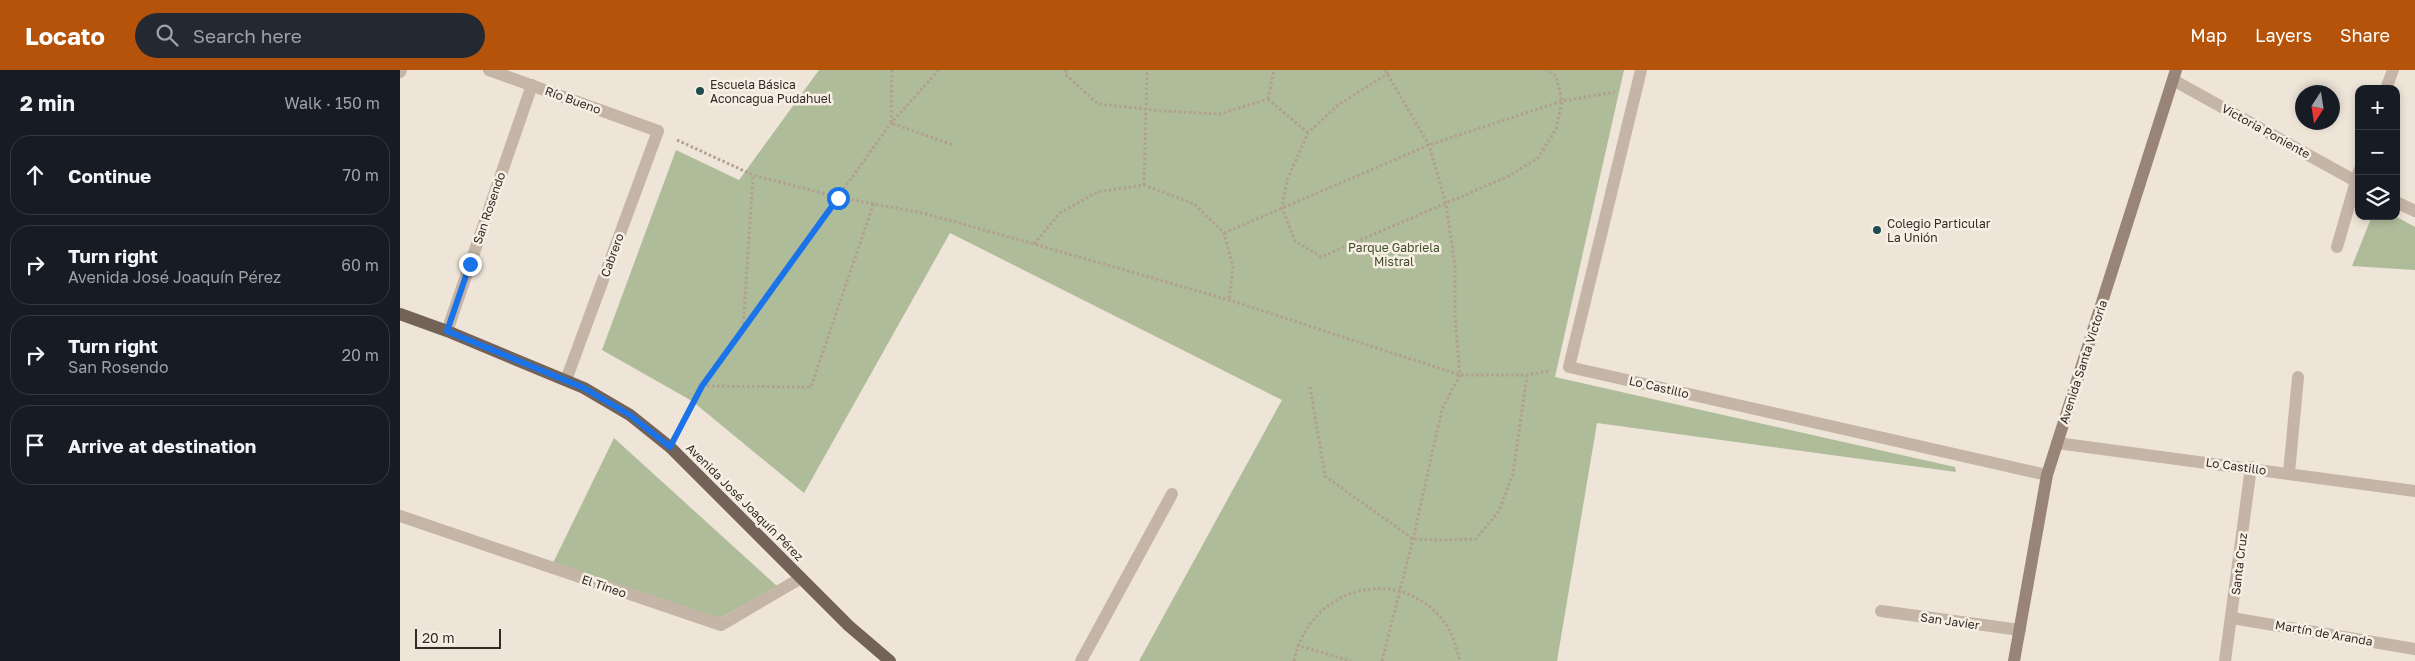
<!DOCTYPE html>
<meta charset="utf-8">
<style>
body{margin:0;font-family:"Golos Text",sans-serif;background:#242831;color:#f1f3f6}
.controls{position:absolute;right:15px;top:15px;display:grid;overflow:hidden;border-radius:10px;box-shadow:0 2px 8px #0003}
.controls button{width:45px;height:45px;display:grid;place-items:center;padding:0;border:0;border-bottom:1px solid #363941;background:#171b24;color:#f1f3f6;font:25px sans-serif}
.compass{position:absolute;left:1895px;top:15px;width:45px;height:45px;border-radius:50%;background:#171b24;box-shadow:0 2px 8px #0003;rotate:192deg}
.scale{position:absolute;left:15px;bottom:12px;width:86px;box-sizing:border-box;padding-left:5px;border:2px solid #322a26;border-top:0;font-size:14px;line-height:18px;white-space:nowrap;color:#322a26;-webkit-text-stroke:4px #f7efe4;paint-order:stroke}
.stop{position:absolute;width:15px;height:15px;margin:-11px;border:4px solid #1a73e8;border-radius:50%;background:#fff}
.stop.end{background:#1a73e8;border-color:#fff;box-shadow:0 1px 5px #0008}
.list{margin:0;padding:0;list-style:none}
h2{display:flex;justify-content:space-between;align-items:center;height:65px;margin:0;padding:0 20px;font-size:21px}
h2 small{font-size:16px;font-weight:400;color:#9ea1a6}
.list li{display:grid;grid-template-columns:32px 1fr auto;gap:15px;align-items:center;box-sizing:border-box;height:80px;margin:0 10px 10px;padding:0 10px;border:1px solid #363941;border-radius:20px}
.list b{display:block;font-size:19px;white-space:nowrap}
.list p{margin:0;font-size:16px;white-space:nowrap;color:#9ea1a6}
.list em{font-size:16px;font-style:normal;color:#9ea1a6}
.icon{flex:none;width:28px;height:28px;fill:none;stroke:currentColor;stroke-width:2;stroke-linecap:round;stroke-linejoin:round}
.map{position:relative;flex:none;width:2015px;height:591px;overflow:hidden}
header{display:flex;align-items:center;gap:30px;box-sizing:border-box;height:70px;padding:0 25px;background:#b45309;color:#fff}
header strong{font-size:24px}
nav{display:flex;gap:28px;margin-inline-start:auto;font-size:18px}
.search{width:350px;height:45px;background:#242831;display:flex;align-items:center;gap:12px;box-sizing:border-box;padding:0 18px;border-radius:28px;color:#9ea1a6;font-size:19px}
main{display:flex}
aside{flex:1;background:#171b24}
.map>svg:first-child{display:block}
.green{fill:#afbc9a}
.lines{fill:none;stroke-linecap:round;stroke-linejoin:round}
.path{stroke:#b19f90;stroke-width:3;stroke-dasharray:2.5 2.5;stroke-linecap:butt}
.street{stroke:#c5b5a6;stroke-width:12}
.secondary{stroke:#988577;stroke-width:12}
.primary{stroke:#736258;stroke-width:12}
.route{stroke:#1a73e8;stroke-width:6}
.poi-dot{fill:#1f4b4f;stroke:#f7efe4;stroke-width:2}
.labels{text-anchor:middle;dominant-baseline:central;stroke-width:5;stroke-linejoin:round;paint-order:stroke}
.poi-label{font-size:12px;fill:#322a26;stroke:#f7efe4;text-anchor:start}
.street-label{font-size:12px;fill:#322a26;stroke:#f7efe4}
.park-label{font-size:12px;fill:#404e2c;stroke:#f7efe4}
</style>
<header>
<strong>Locato</strong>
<div class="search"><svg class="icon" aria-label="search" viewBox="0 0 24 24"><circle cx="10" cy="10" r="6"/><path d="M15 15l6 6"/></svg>Search here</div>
<nav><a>Map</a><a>Layers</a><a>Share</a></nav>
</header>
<main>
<aside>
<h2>2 min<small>Walk · 150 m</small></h2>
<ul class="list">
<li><svg class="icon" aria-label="ahead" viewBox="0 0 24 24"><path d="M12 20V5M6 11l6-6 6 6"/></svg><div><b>Continue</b></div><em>70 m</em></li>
<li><svg class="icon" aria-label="right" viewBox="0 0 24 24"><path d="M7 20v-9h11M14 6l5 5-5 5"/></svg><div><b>Turn right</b><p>Avenida José Joaquín Pérez</p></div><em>60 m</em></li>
<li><svg class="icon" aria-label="right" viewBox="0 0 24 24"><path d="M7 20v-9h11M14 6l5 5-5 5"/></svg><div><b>Turn right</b><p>San Rosendo</p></div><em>20 m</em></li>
<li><svg class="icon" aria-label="arrive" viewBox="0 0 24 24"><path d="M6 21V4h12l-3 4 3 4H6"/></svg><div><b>Arrive at destination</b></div></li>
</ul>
</aside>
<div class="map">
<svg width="2015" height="591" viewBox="0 0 2015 591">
<rect width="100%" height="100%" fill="#eee5d8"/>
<g class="green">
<path d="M419 0H1224L1155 307 1555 397 1556 402 1197 353 1157 591H739L882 330 550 163 404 423 292 331 202 280 276 80 339 110Z"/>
<path d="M1972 146H1995L2015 157V200L1952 196Z"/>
<path d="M214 368 377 516 317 550 153 493Z"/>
</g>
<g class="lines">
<g class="path">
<path d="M492 0 491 53 553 75"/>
<path d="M666 0 665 4 698 34 764 41 819 44 868 29"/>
<path d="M989 3 938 35 908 63 887 110 882 138 895 171 921 187 1109 106 1138 88 1156 59 1162 31 1156 6 1146 0"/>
<path d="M868 29 908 63"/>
<path d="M868 29 874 0"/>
<path d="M277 70 353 105 437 127 523 143 634 174 829 230 1060 305H1127L1149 301"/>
<path d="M744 115 747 0"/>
<path d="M824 163 1029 75 1162 31 1215 22"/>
<path d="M634 174 660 143 697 122 744 115 794 134 824 163 833 197 829 230"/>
<path d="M343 259 353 105"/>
<path d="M302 316 411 317 474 132"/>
<path d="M910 317 925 406 1013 469 1043 470 1076 469 1099 441 1113 403 1127 305"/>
<path d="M280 358 302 316 491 53 539 0"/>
<path d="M897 575 951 591"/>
<path d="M894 591C908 520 994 492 1042 549 1052 561 1056 576 1060 591"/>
<path d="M982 591 1013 469 1042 339 1060 305 1055 248V197L1046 134 1029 75 985 0"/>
</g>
<g class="street">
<path d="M89 0 258 61 166 310"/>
<path d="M1241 0 1169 297 1647 405"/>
<path d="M0 2 1 0"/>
<path d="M1773 10 1959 113"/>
<path d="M1986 19 1993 0"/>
<path d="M1996 132 2015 141"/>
<path d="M1937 177 1959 101"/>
<path d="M47 261 132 15"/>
<path d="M1657 373 2015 421"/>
<path d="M1889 403 1898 307"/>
<path d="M0 446 321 555 401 508"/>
<path d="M1481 541 1620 560"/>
<path d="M1832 548 2015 579"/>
<path d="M681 591 772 424"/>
<path d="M1825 591 1851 397"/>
</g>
<path class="secondary" d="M1614 591 1647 405 1776 0"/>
<path class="primary" d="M0 244 47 261 184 318 230 345 270 377 449 556 490 591"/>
</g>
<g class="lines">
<path class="route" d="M70 194 47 261 184 318 230 345 270 377 302 316 438 128"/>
</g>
<g class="poi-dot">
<circle cx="300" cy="21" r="5"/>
<circle cx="1477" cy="160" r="5"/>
</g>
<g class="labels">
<g class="poi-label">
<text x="310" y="14">Escuela Básica<tspan x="310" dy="14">Aconcagua Pudahuel</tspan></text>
<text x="1487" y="153">Colegio Particular<tspan x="1487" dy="14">La Unión</tspan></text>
</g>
<g class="street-label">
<text transform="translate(173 30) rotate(20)">Río Bueno</text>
<text transform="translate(1866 61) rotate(29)">Victoria Poniente</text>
<text transform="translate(89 138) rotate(-71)">San Rosendo</text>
<text transform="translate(212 185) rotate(-70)">Cabrero</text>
<text transform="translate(1683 292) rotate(-72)">Avenida Santa Victoria</text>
<text transform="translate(1259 317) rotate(13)">Lo Castillo</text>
<text transform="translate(1836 396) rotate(8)">Lo Castillo</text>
<text transform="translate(345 432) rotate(45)">Avenida José Joaquín Pérez</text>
<text transform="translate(1839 494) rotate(-83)">Santa Cruz</text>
<text transform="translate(204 516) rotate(19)">El Tineo</text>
<text transform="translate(1550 551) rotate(8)">San Javier</text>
<text transform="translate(1924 563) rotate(10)">Martín de Aranda</text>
</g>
<g class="park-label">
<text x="994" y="177">Parque Gabriela<tspan x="994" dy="14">Mistral</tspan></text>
</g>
</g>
</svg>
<div class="controls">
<button>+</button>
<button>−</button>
<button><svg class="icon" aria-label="layers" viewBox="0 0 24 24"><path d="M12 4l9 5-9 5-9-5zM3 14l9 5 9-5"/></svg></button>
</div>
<svg class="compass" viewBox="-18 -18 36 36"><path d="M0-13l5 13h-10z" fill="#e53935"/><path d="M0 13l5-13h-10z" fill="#9ea1a6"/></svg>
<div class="scale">20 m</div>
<div class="stop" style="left:438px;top:128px"></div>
<div class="stop end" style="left:70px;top:194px"></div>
</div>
</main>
